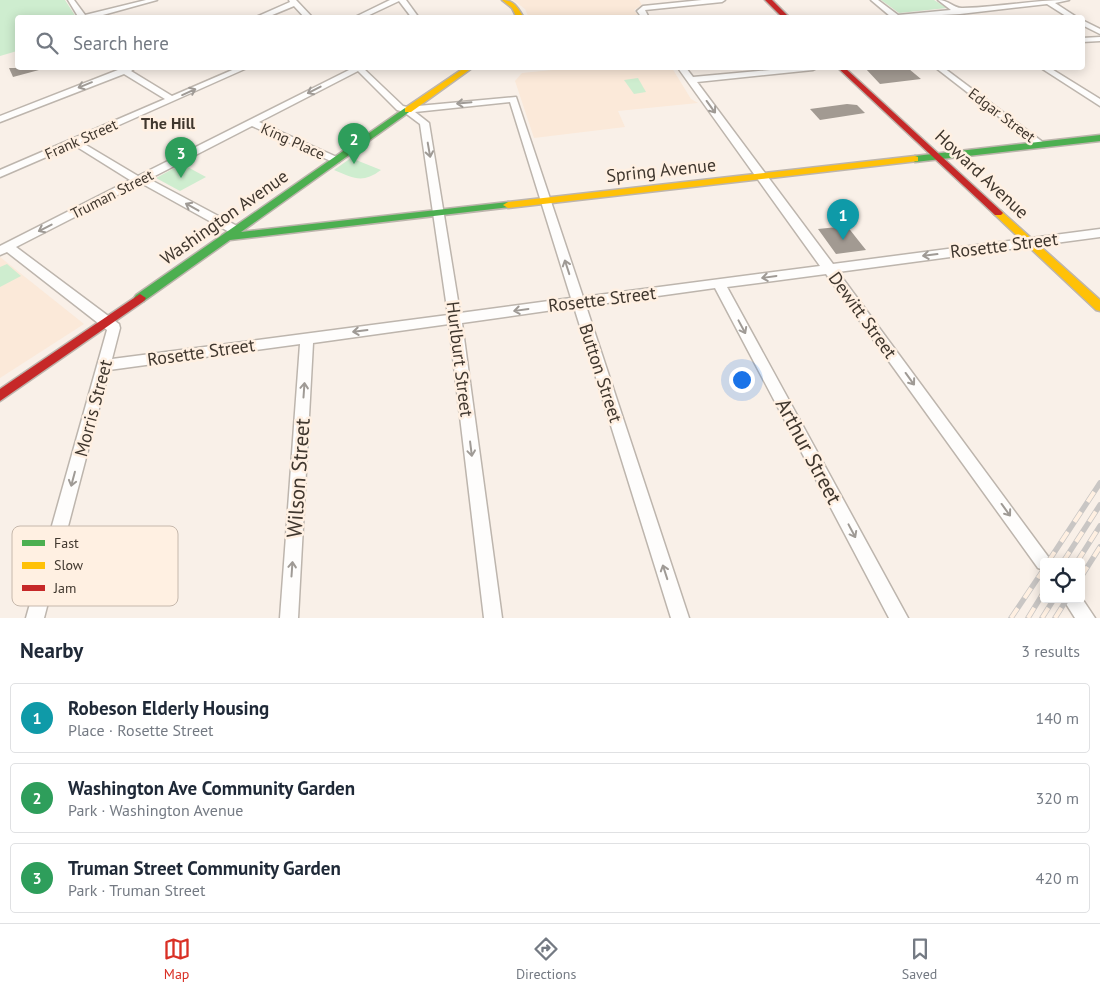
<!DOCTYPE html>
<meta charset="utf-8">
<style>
body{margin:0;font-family:"PT Sans",sans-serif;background:#f2f2f3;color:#1f2937}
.controls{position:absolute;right:15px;bottom:15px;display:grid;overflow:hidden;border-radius:5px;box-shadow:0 2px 12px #0003}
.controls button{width:45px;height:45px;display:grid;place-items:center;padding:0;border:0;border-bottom:1px solid #e0e1e3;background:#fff;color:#1f2937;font:25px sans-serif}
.you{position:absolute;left:741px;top:379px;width:18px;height:18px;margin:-12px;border:4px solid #fff;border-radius:50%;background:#1a73e8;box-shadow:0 0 0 8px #1a73e833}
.badge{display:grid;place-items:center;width:32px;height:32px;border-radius:50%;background:#d93025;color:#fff;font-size:16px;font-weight:700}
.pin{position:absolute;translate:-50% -41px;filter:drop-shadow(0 1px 2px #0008)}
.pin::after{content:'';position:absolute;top:26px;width:18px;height:15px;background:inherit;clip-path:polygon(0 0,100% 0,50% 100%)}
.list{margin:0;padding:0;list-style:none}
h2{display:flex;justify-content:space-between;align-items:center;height:65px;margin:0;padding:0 20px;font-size:21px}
h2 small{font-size:16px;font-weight:400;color:#747a83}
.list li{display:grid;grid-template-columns:32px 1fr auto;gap:15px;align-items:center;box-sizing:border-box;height:70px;margin:0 10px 10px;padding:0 10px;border:1px solid #e0e1e3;border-radius:5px}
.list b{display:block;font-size:19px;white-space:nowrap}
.list p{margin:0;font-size:16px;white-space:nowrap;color:#747a83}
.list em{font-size:16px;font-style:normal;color:#747a83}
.icon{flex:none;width:28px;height:28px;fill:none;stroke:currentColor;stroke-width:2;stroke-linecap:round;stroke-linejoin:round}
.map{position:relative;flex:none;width:1100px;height:618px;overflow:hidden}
.search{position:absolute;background:#fff;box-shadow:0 2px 12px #0003;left:15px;right:15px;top:15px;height:55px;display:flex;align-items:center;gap:12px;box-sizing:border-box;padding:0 18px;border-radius:5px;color:#747a83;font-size:19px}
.sheet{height:305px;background:#fff}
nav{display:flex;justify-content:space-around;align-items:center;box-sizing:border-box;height:70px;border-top:1px solid #e0e1e3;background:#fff;font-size:14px;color:#747a83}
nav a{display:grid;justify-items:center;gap:2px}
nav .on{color:#d93025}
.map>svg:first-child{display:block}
.built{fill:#fbe9d9}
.green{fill:#ceedcf}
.building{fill:#a29a92}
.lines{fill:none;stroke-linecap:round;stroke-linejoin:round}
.street-casing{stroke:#bdb5ad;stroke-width:3}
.fast-casing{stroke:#bdb5ad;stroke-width:3}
.slow-casing{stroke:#bdb5ad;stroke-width:3}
.jam-casing{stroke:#bdb5ad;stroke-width:3}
.street{fill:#fefdfc;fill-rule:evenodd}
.fast{fill:#4caf50;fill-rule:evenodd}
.slow{fill:#ffc107;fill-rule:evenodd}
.jam{fill:#c62828;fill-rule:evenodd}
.rail-casing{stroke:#c9c6c4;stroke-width:5.5}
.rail{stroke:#fff0e2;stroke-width:4;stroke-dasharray:12;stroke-linecap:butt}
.oneway{stroke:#9f9a95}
.labels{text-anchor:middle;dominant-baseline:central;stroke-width:5;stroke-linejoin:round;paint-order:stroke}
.far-street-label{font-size:15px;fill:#40372e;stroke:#fff0e2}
.far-neighbourhood-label{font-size:16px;font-weight:bold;fill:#40372e;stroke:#fff0e2}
.street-label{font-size:18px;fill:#40372e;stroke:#fff0e2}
.near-street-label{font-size:21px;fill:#40372e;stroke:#fff0e2}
.key{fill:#fff0e2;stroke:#c6b8ac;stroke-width:1}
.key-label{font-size:14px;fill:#40372e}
</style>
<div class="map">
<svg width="1100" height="618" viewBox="0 0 1100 618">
<rect width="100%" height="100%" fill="#f9f0e8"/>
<g class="built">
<path d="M513 0H639L642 5 634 10 639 17 529 18 525 9Z"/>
<path d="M551 68H672L691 99 698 103 618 111 625 127 534 138 515 81 522 73 552 70Z"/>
<path d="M0 257 84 324 0 378Z"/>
</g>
<g class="green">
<path d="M0 0H65L76 17 18 18 17 51 0 56Z"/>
<path d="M881 0H934L947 8 899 13Z"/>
<path d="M638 78 646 92 634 94 624 80Z"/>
<path d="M351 158 381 170C362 184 354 178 334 170Z"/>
<path d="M182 164 206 177 180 191 156 178Z"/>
<path d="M7 264 21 276 0 287V267Z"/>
</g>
<g class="building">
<path d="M9 68H39V70L13 77Z"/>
<path d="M865 68H893L896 70 909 69 921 79 880 84Z"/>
<path d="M847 104 857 105 865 113 820 120 810 109Z"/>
<path d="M847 226 858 240 866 250 836 254 818 229Z"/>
</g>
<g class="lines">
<defs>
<g id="street">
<path d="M68 0H74L85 15 146 0H157L92 18H79Z"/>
<path d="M289 0H296L313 18H305L294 6 265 18H254L290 2Z"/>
<path d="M390 0H406L419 18H412L399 1 363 18H353Z"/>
<path d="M702 0H725L722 2 645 10 649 18H642L637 11 643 6Z"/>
<path d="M871 0H878L898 15 951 10 938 0C949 0 954 9 963 8 999 7 1034 0 1069 0L1055 3 1078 18H1069L1047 4 960 14 886 18 890 16Z"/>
<path d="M1082 20 1100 29V34L1082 25Z"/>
<path d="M1100 37V41L1082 42V38Z"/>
<path d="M123 68H135L131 71 172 96 237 68H247L81 142 138 176 353 68H363L403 106 407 107 516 97 583 297 820 266 678 68H686L693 77 793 68H817L813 70 697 82 833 264 1100 229V237L838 272 1052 562H1044V570L1038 568 826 274 727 287 908 618H889L715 288 586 306 689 618H671L574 307 462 323 502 618H484L449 324 313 343 298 618H280L300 344 109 370 44 618H26L107 330 7 252 0 255V246L130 180 74 145 0 177V170L165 99 124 74 0 122V116ZM358 71 397 110 404 112 420 124 448 315 112 359 120 328 119 324 16 247 141 183 231 233H239L241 230 239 227 149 179 252 126 333 162H339V158L259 122ZM510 102 571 298 460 313 429 123 415 112Z"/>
<path d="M936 68H944L1044 143V147H1038Z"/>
<path d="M1041 68H1050L1100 99V106Z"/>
<path d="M1081 597 1095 618H1075L1063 599H1081Z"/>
</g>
<g id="fast">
<path d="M405 108 412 110 241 232 508 202 511 203V207L230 240 144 301H136L134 298 136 295Z"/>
<path d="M1100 135V141L915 162 911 159 915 156Z"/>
</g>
<g id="slow">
<path d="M502 0C514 0 518 8 524 18H517L512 8Z"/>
<path d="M464 68H472L411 112H405V108Z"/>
<path d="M915 156 918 157V161L508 208 503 205 508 202Z"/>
<path d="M998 210 1001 211 1100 300V311L1096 310 995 215 993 213Z"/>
</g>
<g id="jam">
<path d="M765 0H772L790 18H783Z"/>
<path d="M838 68H845L1001 211 1003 213 1001 215H995Z"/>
<path d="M140 294 146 298 144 301 0 401V389Z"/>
</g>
</defs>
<use href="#street" class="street-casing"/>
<use href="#fast" class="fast-casing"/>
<use href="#slow" class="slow-casing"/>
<use href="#jam" class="jam-casing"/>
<use href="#street" class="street"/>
<use href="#fast" class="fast"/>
<use href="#slow" class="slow"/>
<use href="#jam" class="jam"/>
<defs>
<g id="rail">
<path d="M1048 562 1100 483"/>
<path d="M1063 562 1100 505"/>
<path d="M1077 562 1100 526"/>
<path d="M1081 577 1100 547"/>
<path d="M1011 618 1044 569"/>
<path d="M1028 618 1044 592"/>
<path d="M1042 618 1054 599"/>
<path d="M1055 618 1067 599"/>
</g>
</defs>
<use href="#rail" class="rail-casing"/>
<use href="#rail" class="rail"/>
</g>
<defs><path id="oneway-shaft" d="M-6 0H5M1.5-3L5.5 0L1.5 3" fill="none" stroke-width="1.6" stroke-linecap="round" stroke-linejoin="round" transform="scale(1.25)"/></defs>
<g class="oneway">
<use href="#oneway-shaft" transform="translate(85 85) rotate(158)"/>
<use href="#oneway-shaft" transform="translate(314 90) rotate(153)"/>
<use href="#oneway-shaft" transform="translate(189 92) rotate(-24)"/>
<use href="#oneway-shaft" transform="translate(464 103) rotate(175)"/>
<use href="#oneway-shaft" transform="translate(711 107) rotate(54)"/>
<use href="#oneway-shaft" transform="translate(429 150) rotate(80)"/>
<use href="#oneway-shaft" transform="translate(192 207) rotate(-151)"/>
<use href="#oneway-shaft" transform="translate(45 228) rotate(153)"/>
<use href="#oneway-shaft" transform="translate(930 255) rotate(173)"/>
<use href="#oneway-shaft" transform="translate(567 267) rotate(-108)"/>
<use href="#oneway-shaft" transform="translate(769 277) rotate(172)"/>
<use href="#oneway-shaft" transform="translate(521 310) rotate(172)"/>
<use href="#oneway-shaft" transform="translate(742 327) rotate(62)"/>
<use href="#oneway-shaft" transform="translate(360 331) rotate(173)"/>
<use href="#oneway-shaft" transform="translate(910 379) rotate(54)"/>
<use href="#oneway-shaft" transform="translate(304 390) rotate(-86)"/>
<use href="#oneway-shaft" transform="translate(471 449) rotate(83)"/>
<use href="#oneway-shaft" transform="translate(73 479) rotate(105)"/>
<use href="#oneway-shaft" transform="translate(1006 510) rotate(54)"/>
<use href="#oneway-shaft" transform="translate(852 531) rotate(62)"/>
<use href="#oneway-shaft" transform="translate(292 569) rotate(-86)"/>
<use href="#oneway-shaft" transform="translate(665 572) rotate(-108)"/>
</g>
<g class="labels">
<g class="far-street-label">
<text transform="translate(1002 115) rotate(37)">Edgar Street</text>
<text transform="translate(81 139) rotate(-24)">Frank Street</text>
<text transform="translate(293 141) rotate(24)">King Place</text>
<text transform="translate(112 194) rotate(-27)">Truman Street</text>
</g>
<g class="far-neighbourhood-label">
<text x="168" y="123">The Hill</text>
</g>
<g class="street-label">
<text transform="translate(661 170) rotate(-6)">Spring Avenue</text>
<text transform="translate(982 174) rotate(43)">Howard Avenue</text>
<text transform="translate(224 217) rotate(-35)">Washington Avenue</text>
<text transform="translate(1004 245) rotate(-7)">Rosette Street</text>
<text transform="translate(602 299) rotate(-7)">Rosette Street</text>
<text transform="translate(863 315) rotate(54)">Dewitt Street</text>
<text transform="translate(201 352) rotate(-8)">Rosette Street</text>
<text transform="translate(460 359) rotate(83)">Hurlburt Street</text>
<text transform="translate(601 373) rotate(72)">Button Street</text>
<text transform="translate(93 408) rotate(-75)">Morris Street</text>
</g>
<g class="near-street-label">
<text transform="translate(809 451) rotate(62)">Arthur Street</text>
<text transform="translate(298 478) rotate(-86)">Wilson Street</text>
</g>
</g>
<rect x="12" y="526" width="166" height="80" rx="8" class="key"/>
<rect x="22" y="540" width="23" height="6" fill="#4caf50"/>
<rect x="22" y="562" width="23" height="7" fill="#ffc107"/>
<rect x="22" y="585" width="23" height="6" fill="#c62828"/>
<g class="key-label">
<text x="54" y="548">Fast</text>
<text x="54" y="570">Slow</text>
<text x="54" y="593">Jam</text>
</g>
</svg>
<div class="controls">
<button><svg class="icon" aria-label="locate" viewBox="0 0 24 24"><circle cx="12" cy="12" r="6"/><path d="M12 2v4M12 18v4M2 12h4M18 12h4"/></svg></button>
</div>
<div class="you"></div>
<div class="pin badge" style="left:843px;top:240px;background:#0f9aa8">1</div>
<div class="pin badge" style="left:354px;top:164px;background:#2e9e5b">2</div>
<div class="pin badge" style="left:181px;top:178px;background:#2e9e5b">3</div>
<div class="search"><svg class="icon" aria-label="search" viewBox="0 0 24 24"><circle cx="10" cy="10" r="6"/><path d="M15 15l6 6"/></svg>Search here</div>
</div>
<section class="sheet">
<h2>Nearby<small>3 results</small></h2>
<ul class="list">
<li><span class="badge" style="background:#0f9aa8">1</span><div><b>Robeson Elderly Housing</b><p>Place · Rosette Street</p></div><em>140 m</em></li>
<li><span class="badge" style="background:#2e9e5b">2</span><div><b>Washington Ave Community Garden</b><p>Park · Washington Avenue</p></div><em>320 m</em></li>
<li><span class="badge" style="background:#2e9e5b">3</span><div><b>Truman Street Community Garden</b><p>Park · Truman Street</p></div><em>420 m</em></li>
</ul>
</section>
<nav>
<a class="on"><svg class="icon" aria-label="map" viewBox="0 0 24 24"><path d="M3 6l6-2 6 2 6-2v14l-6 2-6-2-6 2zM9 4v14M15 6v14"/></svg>Map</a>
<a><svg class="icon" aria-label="directions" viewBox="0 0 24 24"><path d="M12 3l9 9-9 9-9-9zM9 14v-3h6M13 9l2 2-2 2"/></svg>Directions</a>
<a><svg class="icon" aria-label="saved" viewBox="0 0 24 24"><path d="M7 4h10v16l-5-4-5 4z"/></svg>Saved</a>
</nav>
